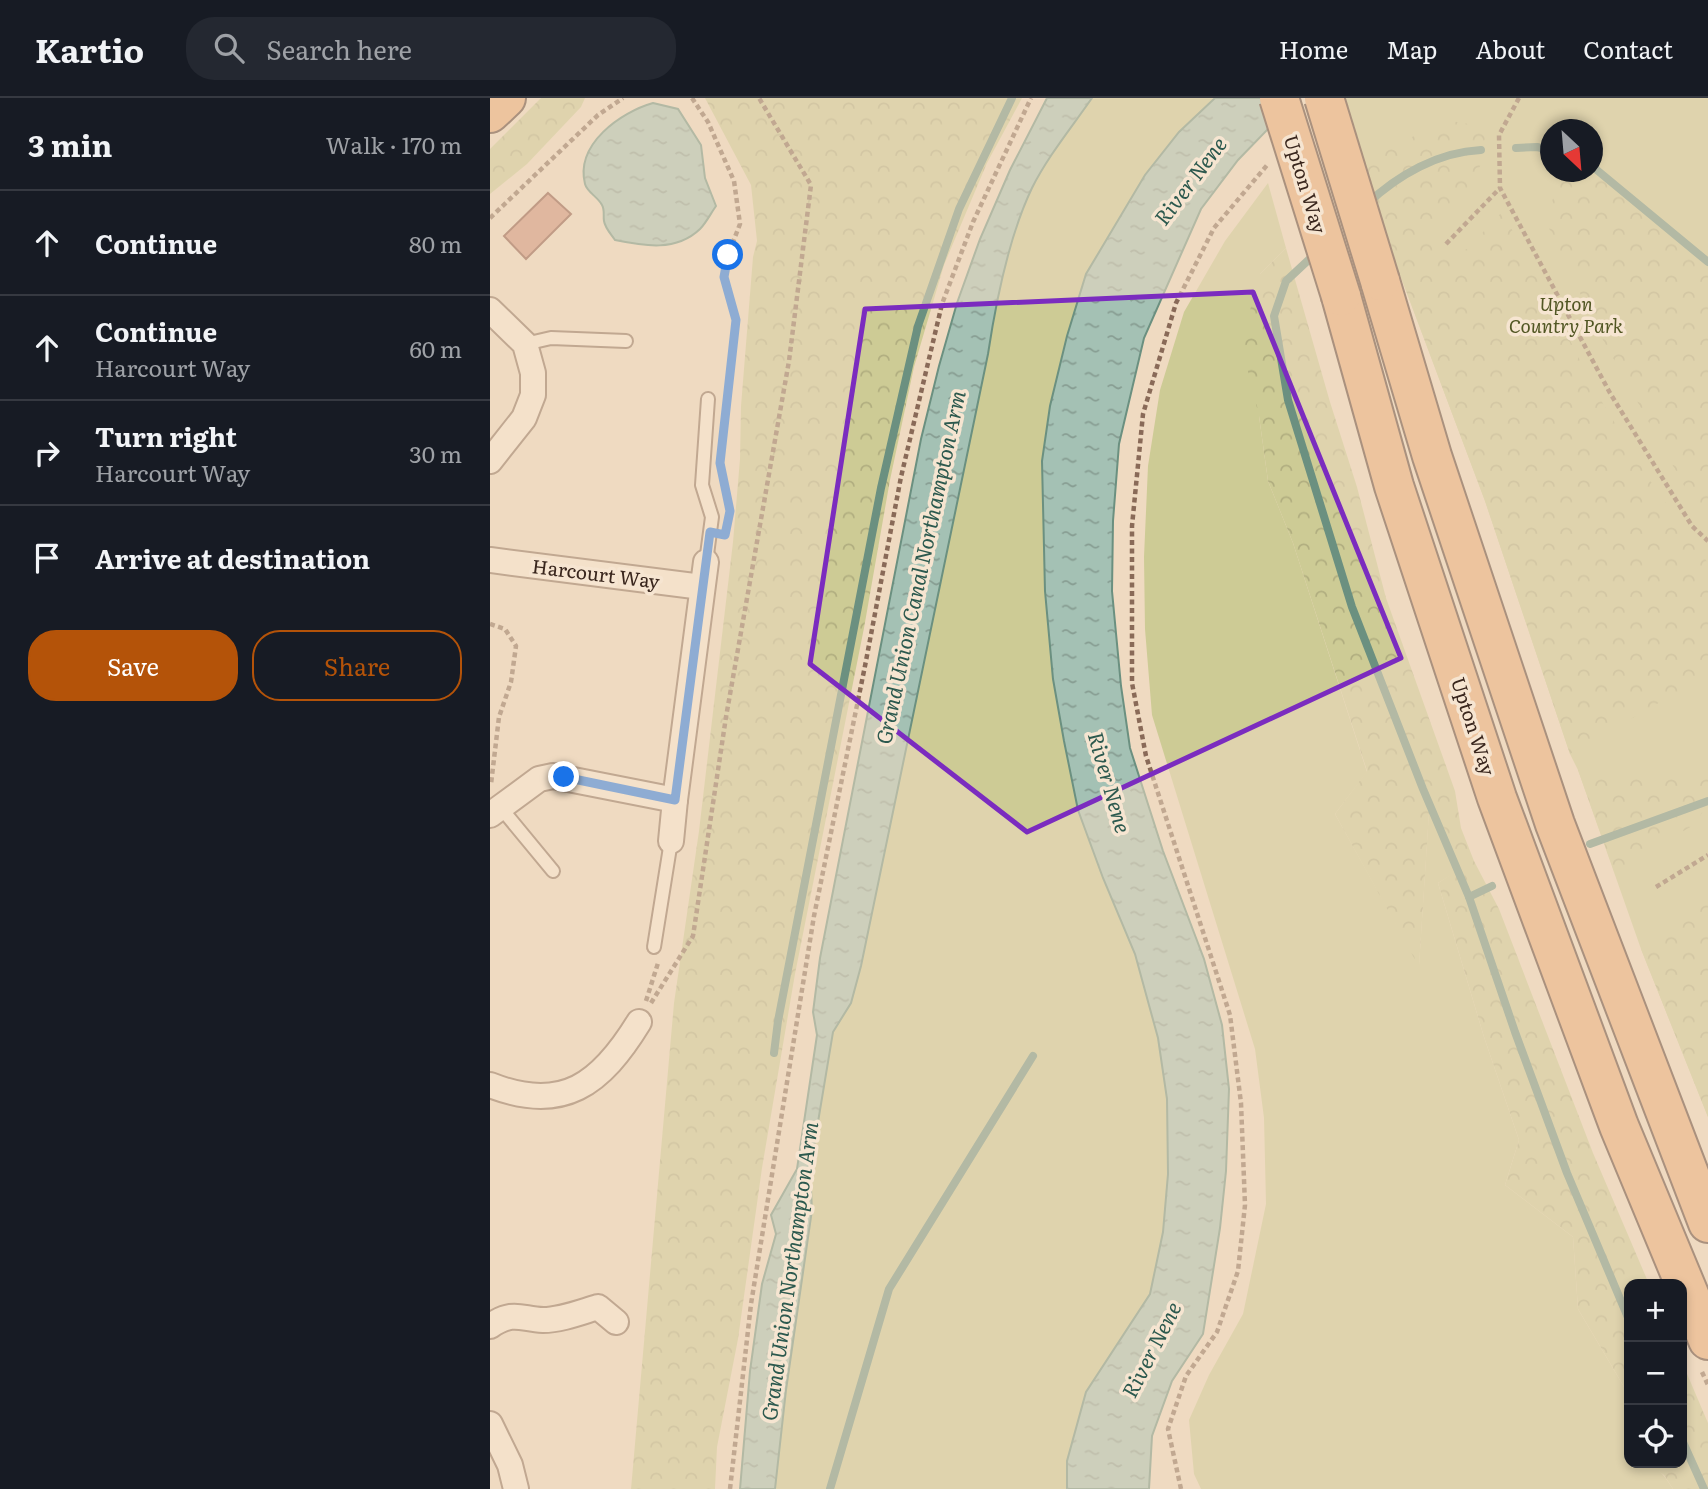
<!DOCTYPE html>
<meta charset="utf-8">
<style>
body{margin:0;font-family:Literata,serif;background:#242831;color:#f1f3f6}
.controls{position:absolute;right:21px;bottom:21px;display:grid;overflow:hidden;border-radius:14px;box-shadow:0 4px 10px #0003}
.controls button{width:63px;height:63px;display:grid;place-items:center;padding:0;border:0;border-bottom:2px solid #363941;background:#171b24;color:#f1f3f6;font:35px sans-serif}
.compass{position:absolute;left:1050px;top:21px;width:63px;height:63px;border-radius:50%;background:#171b24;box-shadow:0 4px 10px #0003;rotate:154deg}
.stop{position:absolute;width:21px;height:21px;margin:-16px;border:5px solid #1a73e8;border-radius:50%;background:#fff}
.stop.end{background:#1a73e8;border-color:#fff;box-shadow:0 2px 7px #0008}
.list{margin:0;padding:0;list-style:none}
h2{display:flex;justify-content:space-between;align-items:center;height:91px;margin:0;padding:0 28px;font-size:30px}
h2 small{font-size:23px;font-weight:400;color:#9ea1a6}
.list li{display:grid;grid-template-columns:46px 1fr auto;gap:21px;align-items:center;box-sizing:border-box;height:105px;padding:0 28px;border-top:2px solid #363941}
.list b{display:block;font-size:26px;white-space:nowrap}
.list p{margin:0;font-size:23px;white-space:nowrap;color:#9ea1a6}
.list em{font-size:23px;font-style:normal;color:#9ea1a6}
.actions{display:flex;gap:14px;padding:21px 28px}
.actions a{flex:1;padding:16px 0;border:2px solid #b45309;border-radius:28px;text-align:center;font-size:24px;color:#b45309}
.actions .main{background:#b45309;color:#fff}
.icon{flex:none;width:38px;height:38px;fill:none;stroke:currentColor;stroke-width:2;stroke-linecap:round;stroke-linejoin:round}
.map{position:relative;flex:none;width:1218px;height:1391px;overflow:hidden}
header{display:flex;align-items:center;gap:42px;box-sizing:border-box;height:98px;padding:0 35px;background:#171b24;border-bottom:2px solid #363941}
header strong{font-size:33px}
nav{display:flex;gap:38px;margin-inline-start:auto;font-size:24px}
.search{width:490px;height:63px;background:#242831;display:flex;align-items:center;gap:18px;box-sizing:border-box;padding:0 24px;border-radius:28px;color:#9ea1a6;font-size:26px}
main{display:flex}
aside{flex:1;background:#171b24}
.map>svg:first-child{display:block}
.green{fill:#cdcb95;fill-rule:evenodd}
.forest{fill:url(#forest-crowns)}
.water{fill:url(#water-ripples);stroke:#6b9080;stroke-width:2}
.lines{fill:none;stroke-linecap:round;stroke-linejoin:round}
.stream{stroke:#6b9080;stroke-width:8}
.building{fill:#ce8c76;stroke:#894f3e;stroke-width:2}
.service-casing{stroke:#896a58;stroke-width:16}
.minor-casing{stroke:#896a58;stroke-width:28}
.trunk-casing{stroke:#57392d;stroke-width:42}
.path{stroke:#896a58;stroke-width:4.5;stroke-dasharray:5 3.5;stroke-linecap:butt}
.service{stroke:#fae9d5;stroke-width:12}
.minor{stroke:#fae9d5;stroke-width:24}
.trunk{stroke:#eaa874;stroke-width:38}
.trunk-bridge-casing{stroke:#57392d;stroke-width:42;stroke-linecap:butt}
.trunk-bridge{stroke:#eaa874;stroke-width:38}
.route{stroke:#1a73e8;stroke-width:9}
.marked{fill:none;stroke:#7b2cbf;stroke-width:5;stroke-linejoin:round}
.labels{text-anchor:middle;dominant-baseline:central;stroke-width:7;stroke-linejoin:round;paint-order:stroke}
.street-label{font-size:19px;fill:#39261d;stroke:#f6e5d1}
.park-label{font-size:19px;font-style:italic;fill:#515623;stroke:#f6e5d1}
.water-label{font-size:21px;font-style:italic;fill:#2c594e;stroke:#f6e5d1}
</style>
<header>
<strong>Kartio</strong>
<div class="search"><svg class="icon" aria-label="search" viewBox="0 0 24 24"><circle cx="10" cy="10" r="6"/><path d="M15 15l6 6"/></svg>Search here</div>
<nav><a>Home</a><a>Map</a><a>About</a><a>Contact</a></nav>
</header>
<main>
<aside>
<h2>3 min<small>Walk · 170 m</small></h2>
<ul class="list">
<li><svg class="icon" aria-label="ahead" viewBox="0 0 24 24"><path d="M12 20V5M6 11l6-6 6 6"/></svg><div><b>Continue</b></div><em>80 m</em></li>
<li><svg class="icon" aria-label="ahead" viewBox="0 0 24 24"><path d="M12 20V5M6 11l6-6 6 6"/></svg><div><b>Continue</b><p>Harcourt Way</p></div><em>60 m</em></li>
<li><svg class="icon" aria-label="right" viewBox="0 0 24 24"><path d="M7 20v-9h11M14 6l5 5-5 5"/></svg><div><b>Turn right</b><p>Harcourt Way</p></div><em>30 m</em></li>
<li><svg class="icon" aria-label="arrive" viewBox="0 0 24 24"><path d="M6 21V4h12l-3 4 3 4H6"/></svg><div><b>Arrive at destination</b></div></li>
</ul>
<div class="actions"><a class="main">Save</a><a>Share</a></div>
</aside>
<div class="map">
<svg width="1218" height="1391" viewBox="0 0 1218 1391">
<defs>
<pattern id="forest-crowns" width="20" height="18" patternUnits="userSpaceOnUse" patternTransform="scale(1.75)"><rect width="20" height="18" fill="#cdcb95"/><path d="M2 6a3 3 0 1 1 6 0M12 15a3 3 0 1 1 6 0" fill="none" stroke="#b1ae80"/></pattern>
<pattern id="water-ripples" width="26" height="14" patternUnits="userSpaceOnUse" patternTransform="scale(1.75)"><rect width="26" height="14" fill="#a4c1b4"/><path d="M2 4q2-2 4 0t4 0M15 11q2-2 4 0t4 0" fill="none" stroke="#879d92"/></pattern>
</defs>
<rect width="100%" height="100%" fill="#efdac1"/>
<g class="green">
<path d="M602 0H725L689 35 552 363 555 493 563 581 574 643 588 712 613 780 645 856 668 940 677 1000 678 1076 673 1134 660 1196 632 1241 577 1363V1391H285L296 1292 322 1112 320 1072 343 934 361 905 371 868 498 256C506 203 519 138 542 90 558 58 582 29 602 0Z"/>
<path d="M853 0H1218V1019L1151 851 1088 672 1080 656 995 403 909 174ZM1060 32H1102V74H1060Z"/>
<path d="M778 85 796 150 770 176 769 318 778 383 803 445 877 674 845 716 929 867 939 713 968 773 948 785 994 939 1029 1042 1015 1087 1083 1139 1088 1211 1137 1294 1139 1365C1163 1365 1171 1371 1183 1391H711L704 1376 699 1322 719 1277 753 1216 776 1106 774 1020 765 951 662 617 655 531 654 459 658 368 670 292 694 214 735 143Z"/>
</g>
<g class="forest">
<path d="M51 0H95L91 9 37 66 0 96V51Z"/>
<path d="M215 0H532L497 65 454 167 424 269 400 382 374 530 305 876 272 1070 248 1241 227 1349 225 1391H141L184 905 209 733 243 444 250 361 251 308 263 159 267 143 261 87Z"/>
<path d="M956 22 996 29 993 62 982 85 945 123 950 159 977 151 1012 114 1043 169 1106 294 1159 381 1218 465V579L1212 580 1080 656 995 403 909 174 874 63Z"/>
<path d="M1103 58 1218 163V425L1212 420 1108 233 1055 122 1073 74H1102Z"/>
<path d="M796 150 840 304 867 389 896 500 965 693 971 730 984 763 1009 811 1103 1055 1159 1186H1139V1353L1137 1294 1088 1211 1083 1139 1015 1087 1029 1042 994 939 948 785 968 772 939 715 929 869 845 716 877 673 803 445 778 383 769 318 751 245 770 176Z"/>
<path d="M1088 672 1218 681V706L1204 727 1124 773Z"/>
<path d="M1218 802V1019L1151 851Z"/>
<path d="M1192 1264 1218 1325V1391H1183L1174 1377 1156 1365H1192Z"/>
</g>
<g class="water">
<path d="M557 0H602C582 29 558 58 542 90 519 138 506 203 498 256L371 868 361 905 343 934 320 1072 322 1112 296 1292 285 1391H250L260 1273 272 1186 286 1136 281 1117 307 1071 327 937 323 914 330 860 431 341 449 268 467 205 490 141 520 72Z"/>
<path d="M725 0H808L748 62 711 111 654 240 629 346 623 423 622 493 631 588 640 650 673 753 714 861 732 927 739 991 736 1073 730 1130 713 1236 682 1283 662 1338 659 1391H577V1363L596 1294 660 1196 673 1134 678 1076 677 1001 668 940 645 856 613 780 588 712 574 643 563 581 555 493 552 363 560 308 577 238 596 176 655 77 689 34Z"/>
<path d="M163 5 188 11 211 47 215 80 226 108C221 115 216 125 210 131 186 154 154 148 125 142 121 136 115 130 114 123 113 118 115 112 112 107 108 99 97 94 95 86 85 46 131 14 163 5Z"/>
</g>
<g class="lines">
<g class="stream">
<path d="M1026 50 1047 49 1060 52"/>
<path d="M1102 68 1218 164"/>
<path d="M877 106C908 77 948 54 991 52"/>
<path d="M827 154 796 183 784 218 798 302 862 509 933 691 979 799"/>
<path d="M1100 746 1218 703"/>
<path d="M1002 788 979 799 1025 934 1077 1075 1139 1222"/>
<path d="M284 955 288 923 391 390 428 228 469 111 522 0"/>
<path d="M1192 1342 1214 1391"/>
<path d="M340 1391 399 1191 543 958"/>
</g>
</g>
<path class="building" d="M58 95 81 116 36 161 14 138Z"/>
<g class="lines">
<defs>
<g id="service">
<path d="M35 246 61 240 136 243"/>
<path d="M216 464 222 419 212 387 218 301"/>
<path d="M11 710 63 773"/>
<path d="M164 849 181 743"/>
</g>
<g id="minor">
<path d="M0 212 35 246 43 275V297L34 320 0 363"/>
<path d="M0 462 212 489"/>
<path d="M185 702 216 464"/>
<path d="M0 717 49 681 63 678 185 702 181 743"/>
<path d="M0 987C73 1016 111 986 149 924"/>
<path d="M0 1228C24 1212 30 1221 53 1222 71 1222 91 1214 108 1209L126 1224"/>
<path d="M0 1326 20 1367 26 1391"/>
</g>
<g id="trunk">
<path d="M0 15 16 0"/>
<path d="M890 183 942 358 1065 726 1218 1125"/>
<path d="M851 198 904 388 1007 700 1129 1028 1218 1242"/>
</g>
</defs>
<use href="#service" class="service-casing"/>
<use href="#minor" class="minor-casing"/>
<use href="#trunk" class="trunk-casing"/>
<g class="path">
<path d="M202 0 218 24 244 83 250 126 238 157 234 179 246 221 237 299"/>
<path d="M1029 0 1009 37 1010 90 1120 295 1202 428 1218 443"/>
<path d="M0 120 108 17 133 0"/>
<path d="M956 146 1010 90"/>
<path d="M0 526 15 531 26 548 21 584 9 619 1 686"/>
<path d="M1166 789 1218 757"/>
<path d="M156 903 168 865"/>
<path d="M161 905 203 838 236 619 299 263 321 87 269 0"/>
<path d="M1212 1274 1218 1287"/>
<path d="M240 1391 261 1206 324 818 375 568 411 379 452 206 483 124 541 0"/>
<path d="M691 1391 678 1331 696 1278 727 1234 748 1173 755 1107 751 1005 740 917 656 658 642 585V428L653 316 686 205 724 130 778 66"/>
</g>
<use href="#service" class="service"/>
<use href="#minor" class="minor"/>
<use href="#trunk" class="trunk"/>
<defs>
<g id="trunk-bridge">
<path d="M789 0 851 198"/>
<path d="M834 0 890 183"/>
</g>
</defs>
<use href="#trunk-bridge" class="trunk-bridge-casing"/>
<use href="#trunk-bridge" class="trunk-bridge"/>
</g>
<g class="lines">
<path class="route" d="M74 679 185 702 220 434 235 437 240 413 230 365 246 222 234 179 238 157"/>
</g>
<path d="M0 0H1218V1391H0ZM763 194 911 560 537 734 320 566 375 211Z" fill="#efdac1" fill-opacity=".55" fill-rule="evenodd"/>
<path class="marked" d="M763 194 911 560 537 734 320 566 375 211Z"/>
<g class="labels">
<g class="street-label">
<text transform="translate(816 86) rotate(73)">Upton Way</text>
<text transform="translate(106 475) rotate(7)">Harcourt Way</text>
<text transform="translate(984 628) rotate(72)">Upton Way</text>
</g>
<g class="park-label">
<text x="1076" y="205">Upton<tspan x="1076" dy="22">Country Park</tspan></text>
</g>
<g class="water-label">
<text transform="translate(699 82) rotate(-53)">River Nene</text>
<text transform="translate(429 469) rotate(-78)">Grand Union Canal Northampton Arm</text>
<text transform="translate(621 684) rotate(74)">River Nene</text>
<text transform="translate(298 1173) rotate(-82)">Grand Union Northampton Arm</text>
<text transform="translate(660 1251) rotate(-63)">River Nene</text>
</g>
</g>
</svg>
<div class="controls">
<button>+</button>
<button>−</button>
<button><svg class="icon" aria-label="locate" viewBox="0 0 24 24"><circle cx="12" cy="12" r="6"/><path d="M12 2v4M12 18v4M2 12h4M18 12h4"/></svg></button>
</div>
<svg class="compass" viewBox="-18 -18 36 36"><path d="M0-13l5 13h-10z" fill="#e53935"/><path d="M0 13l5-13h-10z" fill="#9ea1a6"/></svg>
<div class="stop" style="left:238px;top:157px"></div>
<div class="stop end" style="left:74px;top:679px"></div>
</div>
</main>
